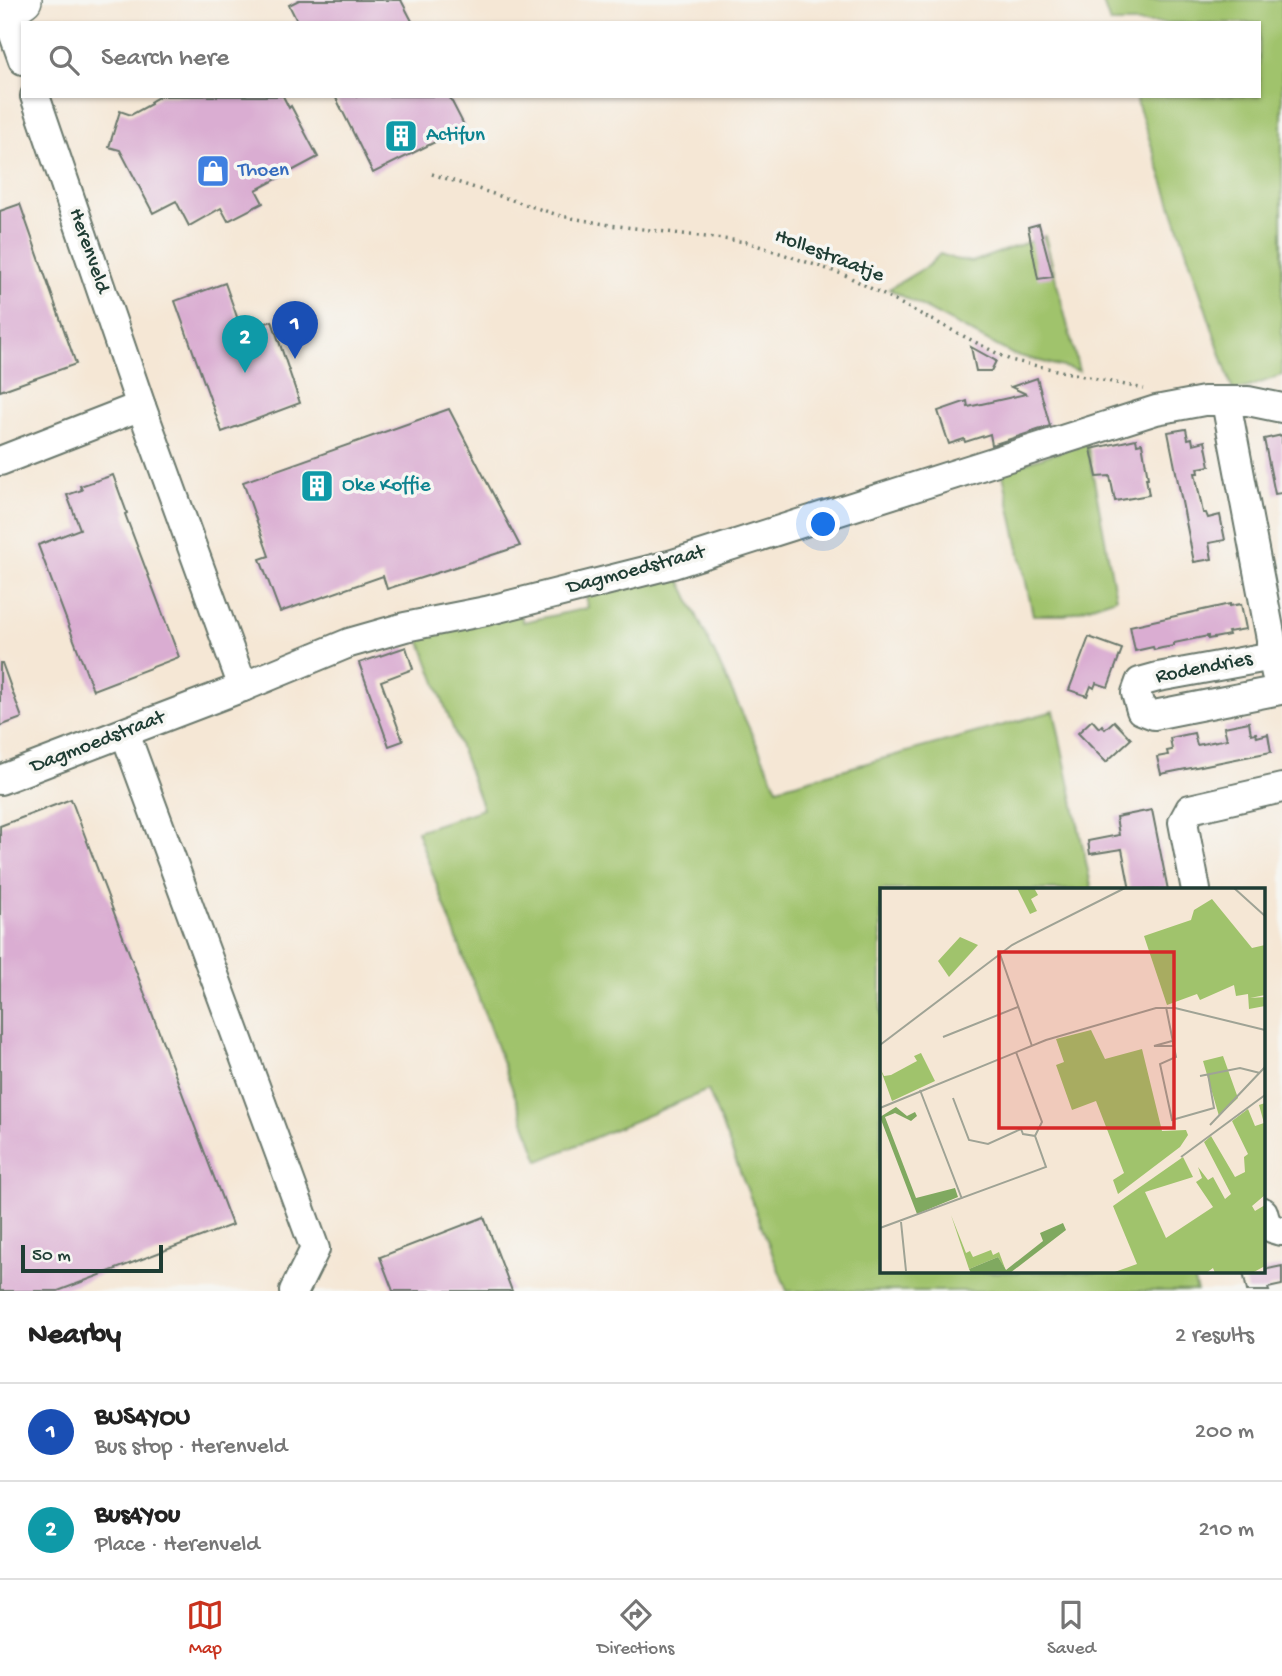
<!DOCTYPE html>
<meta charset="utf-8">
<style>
body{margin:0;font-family:"Gochi Hand",sans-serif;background:#f6f6f6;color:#222}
.scale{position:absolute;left:21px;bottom:18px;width:142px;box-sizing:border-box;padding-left:7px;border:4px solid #1f3d34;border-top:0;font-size:19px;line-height:24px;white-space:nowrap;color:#1f3d34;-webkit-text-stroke:5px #f6f6f2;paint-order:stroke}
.you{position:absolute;left:824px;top:525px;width:24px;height:24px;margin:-18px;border:5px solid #fff;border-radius:50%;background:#1a73e8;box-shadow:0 0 0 10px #1a73e833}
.badge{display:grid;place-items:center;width:46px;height:46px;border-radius:50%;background:#c8321e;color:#fff;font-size:23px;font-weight:700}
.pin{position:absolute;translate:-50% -58px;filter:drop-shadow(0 2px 4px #0008)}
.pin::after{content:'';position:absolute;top:37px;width:24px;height:21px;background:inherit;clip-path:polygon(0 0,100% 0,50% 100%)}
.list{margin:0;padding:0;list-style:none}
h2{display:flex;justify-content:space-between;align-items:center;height:91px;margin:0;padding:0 28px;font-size:30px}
h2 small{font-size:23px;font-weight:400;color:#767676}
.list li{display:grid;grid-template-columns:46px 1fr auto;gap:21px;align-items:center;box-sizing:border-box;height:98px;padding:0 28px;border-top:2px solid #e0e0e0}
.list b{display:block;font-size:26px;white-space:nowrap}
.list p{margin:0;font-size:23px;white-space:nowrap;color:#767676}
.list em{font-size:23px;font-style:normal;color:#767676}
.icon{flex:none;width:38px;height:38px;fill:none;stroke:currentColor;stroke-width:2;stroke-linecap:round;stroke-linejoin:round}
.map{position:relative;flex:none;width:1282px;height:1291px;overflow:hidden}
.search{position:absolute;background:#fff;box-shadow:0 2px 5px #0004;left:21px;right:21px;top:21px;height:77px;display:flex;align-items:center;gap:18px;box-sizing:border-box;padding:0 24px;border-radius:0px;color:#767676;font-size:26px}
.sheet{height:287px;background:#fff}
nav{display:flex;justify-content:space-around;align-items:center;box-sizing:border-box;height:98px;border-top:2px solid #e0e0e0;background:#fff;font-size:19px;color:#767676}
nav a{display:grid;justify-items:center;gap:4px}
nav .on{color:#c8321e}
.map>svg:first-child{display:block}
.green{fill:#a0c36c;stroke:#608050;stroke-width:2}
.building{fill:#daadd2}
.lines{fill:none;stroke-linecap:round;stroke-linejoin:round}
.minor-casing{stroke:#6a786c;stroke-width:32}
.major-casing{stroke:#6a786c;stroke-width:38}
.path{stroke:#6a786c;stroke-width:3.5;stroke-dasharray:2 5;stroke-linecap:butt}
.minor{stroke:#fff;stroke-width:28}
.major{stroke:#fff;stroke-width:35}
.labels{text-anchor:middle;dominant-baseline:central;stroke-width:7;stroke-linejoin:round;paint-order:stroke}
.culture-label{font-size:21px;fill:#0d838f;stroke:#f6f6f2;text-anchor:start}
.shop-label{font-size:21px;fill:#366cbe;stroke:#f6f6f2;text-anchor:start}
.street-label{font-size:21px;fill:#1f3d34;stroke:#f6f6f2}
.inset-road{fill:none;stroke:#9fa395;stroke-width:2}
.view{fill:#d62828;fill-opacity:0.15;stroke:#d62828;stroke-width:3.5}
.inset-edge{fill:none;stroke:#1f3d34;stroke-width:3.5}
</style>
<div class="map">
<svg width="1282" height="1291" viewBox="0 0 1282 1291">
<rect width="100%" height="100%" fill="#f6f6f2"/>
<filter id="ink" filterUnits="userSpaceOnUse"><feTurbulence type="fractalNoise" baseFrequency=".0143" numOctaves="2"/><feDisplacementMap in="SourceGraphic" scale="14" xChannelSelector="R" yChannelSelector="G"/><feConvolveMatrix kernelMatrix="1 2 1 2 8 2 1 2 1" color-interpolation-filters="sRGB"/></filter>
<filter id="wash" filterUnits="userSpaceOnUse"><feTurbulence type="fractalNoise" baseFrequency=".00686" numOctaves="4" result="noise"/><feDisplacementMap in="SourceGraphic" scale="28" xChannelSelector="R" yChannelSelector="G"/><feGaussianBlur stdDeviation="1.57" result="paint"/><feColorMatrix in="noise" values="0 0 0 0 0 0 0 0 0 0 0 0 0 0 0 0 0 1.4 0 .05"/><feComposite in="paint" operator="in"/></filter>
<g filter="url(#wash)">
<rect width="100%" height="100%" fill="#f5e7d5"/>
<g class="green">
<path d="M1102 0H1282V375L1249 387 1233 391 1135 96H1259V23H1110Z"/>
<path d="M1045 236 1079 371 1012 354 889 289 929 265 940 254 954 259 972 262Z"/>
<path d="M1087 443 1116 598 1065 615H1033L1002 470Z"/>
<path d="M676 571 777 788 1054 711 1092 890H881V1272H1191L1197 1291H787L708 1090 539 1161 417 831 483 809 419 637 519 610 523 622 588 608 586 595Z"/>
</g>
<g id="blocks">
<g class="building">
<path d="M299 0H401L413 23H298L289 5Z"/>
<path d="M160 96H283L289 108 291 106 318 157 256 190 263 203 228 221 221 208 189 226 176 201 153 213 120 150 109 147 120 111 131 115 151 104 150 102Z"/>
<path d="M335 96H449L465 127 373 173Z"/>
<path d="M20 204 76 364 0 391V211Z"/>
<path d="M1039 224 1053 277 1038 279 1028 227Z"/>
<path d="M225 283 242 331 272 321 300 403 222 432 175 301Z"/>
<path d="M971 347 996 361 991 371H976Z"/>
<path d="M1037 378 1050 426 992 445 990 434 965 442 964 439 949 444 938 411 967 401 968 407 1026 394 1011 387Z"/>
<path d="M449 409 520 546 387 589 383 576 280 612 260 559 269 556 243 482Z"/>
<path d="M1186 429 1188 439 1192 438 1193 444 1205 441 1210 466 1198 468 1199 473H1195L1203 513H1206L1208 518 1220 515 1225 540 1209 543 1212 559 1194 562 1168 432Z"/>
<path d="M1282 435V493L1275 494 1264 439Z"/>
<path d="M1136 439 1137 444 1142 443 1148 478H1146L1149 495 1115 501 1110 476 1097 477 1091 449Z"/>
<path d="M113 475 127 513 125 514 179 657 93 690 38 545 80 529 67 495 82 490 80 486Z"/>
<path d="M1230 604V606L1241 604 1246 629 1228 632 1229 635 1219 637 1208 639V636L1174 643V646L1162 648 1154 650 1153 647 1135 651 1130 626Z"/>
<path d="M1089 637 1122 649 1108 687 1096 683 1094 688 1091 686 1087 696 1069 690Z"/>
<path d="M406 647 413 669 381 681 403 741 389 746 359 663Z"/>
<path d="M0 663H2L22 718 0 726Z"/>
<path d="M1092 720 1099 728 1102 725 1105 729 1114 721 1131 739 1106 762 1078 733Z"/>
<path d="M1249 722 1251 734 1256 733 1257 737 1268 734 1271 752 1161 774 1157 757 1168 755 1167 751 1172 750 1170 738 1194 733 1197 745 1227 739 1224 727Z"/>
<path d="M71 799 232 1225 58 1291H0V826Z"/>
<path d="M1152 810 1168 890H1130L1122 849 1090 854 1088 841 1119 835 1116 817Z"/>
<path d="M484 1217 512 1291H393L380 1257Z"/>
<path d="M1282 1266V1285L1268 1288 1269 1291H1247L1243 1272H1263V1270Z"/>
</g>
</g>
</g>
<g filter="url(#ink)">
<use href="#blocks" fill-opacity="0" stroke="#6a786c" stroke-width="2"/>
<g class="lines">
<defs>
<g id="minor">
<path d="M6 12 23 60"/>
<path d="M35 96 141 406 243 687"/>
<path d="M1226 402 1271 639V651L1276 674"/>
<path d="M0 461 141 406"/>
<path d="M1273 656 1158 677 1140 682 1136 693 1141 710 1154 715 1280 690"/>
<path d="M125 733 315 1249 294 1291"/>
<path d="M0 780 243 687 349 643 405 627 486 611 673 564 1156 410 1204 401H1248L1282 408"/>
<path d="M1196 890 1183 822 1190 809 1282 788"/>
<path d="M1263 1212C1266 1225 1269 1229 1282 1231"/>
</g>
<path id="major" d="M0 16 24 0"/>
</defs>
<use href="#minor" class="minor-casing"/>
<use href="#major" class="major-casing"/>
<path class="path" d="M432 174 561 216 610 225 747 242 845 275 1010 360 1144 389"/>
<use href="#minor" class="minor"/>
<use href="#major" class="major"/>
</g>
</g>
<defs>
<symbol id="building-square" viewBox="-11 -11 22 22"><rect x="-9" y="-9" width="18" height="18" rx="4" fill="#0f9aa8" stroke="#f6f6f2"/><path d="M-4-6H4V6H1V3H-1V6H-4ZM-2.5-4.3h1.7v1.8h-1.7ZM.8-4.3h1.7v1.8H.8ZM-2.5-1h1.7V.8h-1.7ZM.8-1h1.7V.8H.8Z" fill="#fff"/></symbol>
<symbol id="shop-square" viewBox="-11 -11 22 22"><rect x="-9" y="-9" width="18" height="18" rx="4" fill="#3f7fe0" stroke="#f6f6f2"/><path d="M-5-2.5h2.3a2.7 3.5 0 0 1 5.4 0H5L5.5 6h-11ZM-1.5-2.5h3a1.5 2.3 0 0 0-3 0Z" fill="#fff"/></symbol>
</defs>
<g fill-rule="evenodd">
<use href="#building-square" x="382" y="117" width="38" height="38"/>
<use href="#shop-square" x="194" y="152" width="38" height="38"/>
<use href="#building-square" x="298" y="467" width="38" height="38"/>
</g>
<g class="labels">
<g class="culture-label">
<text x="426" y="136">Actifun</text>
<text x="342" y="486">Oke Koffie</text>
</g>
<g class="shop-label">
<text x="238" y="171">Thoen</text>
</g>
<g class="street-label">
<text transform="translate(88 251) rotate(71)">Herenveld</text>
<text transform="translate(829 257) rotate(21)">Hollestraatje</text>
<text transform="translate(636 571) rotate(-15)">Dagmoedstraat</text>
<text transform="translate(1204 669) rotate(-11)">Rodendries</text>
<text transform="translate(98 743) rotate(-21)">Dagmoedstraat</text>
</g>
</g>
<g transform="translate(880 888)">
<rect width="385" height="385" fill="#f5e7d5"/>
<path d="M137 0H154L158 7 151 11 157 23 150 26ZM332 11 372 60 385 57V107L370 110 385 109V118L369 121 368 106 356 108 354 97 320 112 317 106 287 117 264 48 311 32 314 22ZM80 49 98 57 69 89 58 73ZM211 142 225 171 262 161 282 243 306 242 308 247 300 259 238 306 233 292 244 285 216 213 192 222 176 177 184 174 176 151ZM41 165 55 193 12 213 0 180 4 188 11 187 37 173 34 168ZM343 168 358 210 339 228 323 173ZM385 215V307L372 318 375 323 385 317V378L372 385H335L333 380 326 385H232L257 376 233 318 303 269 313 289 265 304 286 350 333 319 316 294 322 290 318 279 328 292 333 289 345 311 351 306 324 254 331 248 355 289 365 284 364 269 368 266 352 233 368 221 375 238 384 235 379 217ZM71 327 86 365 90 363 93 369 111 362 113 367 119 364 126 383 118 369 89 381Z" fill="#a0c36c"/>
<path d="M16 219 27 228 35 224 37 228 31 233 15 225 5 229 36 310 75 300 78 309 37 326 0 229ZM183 335 186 342 130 385H91L89 381 118 369 126 382 163 353 160 345Z" fill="#80a960"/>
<path class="inset-road" d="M354 0 385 28M120 66 152 158M286 119 296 169 280 176 292 232 334 220 328 186M63 149 138 119M292 153 274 158H293M0 157 132 57 245 0M136 164 162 234 155 248M320 188 360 180 380 185M40 202 82 311M0 220 166 152 276 120H295L385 142M330 237 385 179M301 269 385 207M21 334 26 383M0 340 166 279 155 248 143 246 141 241 108 256 89 252 73 210"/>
<path class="view" d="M119 64H294V240H119Z"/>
<rect width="385" height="385" class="inset-edge"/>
</g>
</svg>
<div class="scale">50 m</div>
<div class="you"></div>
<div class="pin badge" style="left:295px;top:359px;background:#1a4fb4">1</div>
<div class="pin badge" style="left:245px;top:373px;background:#0f9aa8">2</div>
<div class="search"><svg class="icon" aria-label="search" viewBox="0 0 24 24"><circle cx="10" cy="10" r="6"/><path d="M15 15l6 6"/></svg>Search here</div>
</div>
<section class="sheet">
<h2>Nearby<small>2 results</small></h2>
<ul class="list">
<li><span class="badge" style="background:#1a4fb4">1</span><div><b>BUS4YOU</b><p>Bus stop · Herenveld</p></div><em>200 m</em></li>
<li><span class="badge" style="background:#0f9aa8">2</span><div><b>Bus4You</b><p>Place · Herenveld</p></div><em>210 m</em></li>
</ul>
</section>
<nav>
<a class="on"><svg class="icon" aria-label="map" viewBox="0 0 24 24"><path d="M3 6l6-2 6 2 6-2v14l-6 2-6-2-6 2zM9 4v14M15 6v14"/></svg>Map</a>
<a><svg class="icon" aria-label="directions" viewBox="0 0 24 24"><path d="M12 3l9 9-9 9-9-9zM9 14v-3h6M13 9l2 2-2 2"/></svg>Directions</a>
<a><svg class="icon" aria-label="saved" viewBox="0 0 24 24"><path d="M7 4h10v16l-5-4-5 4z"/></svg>Saved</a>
</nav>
